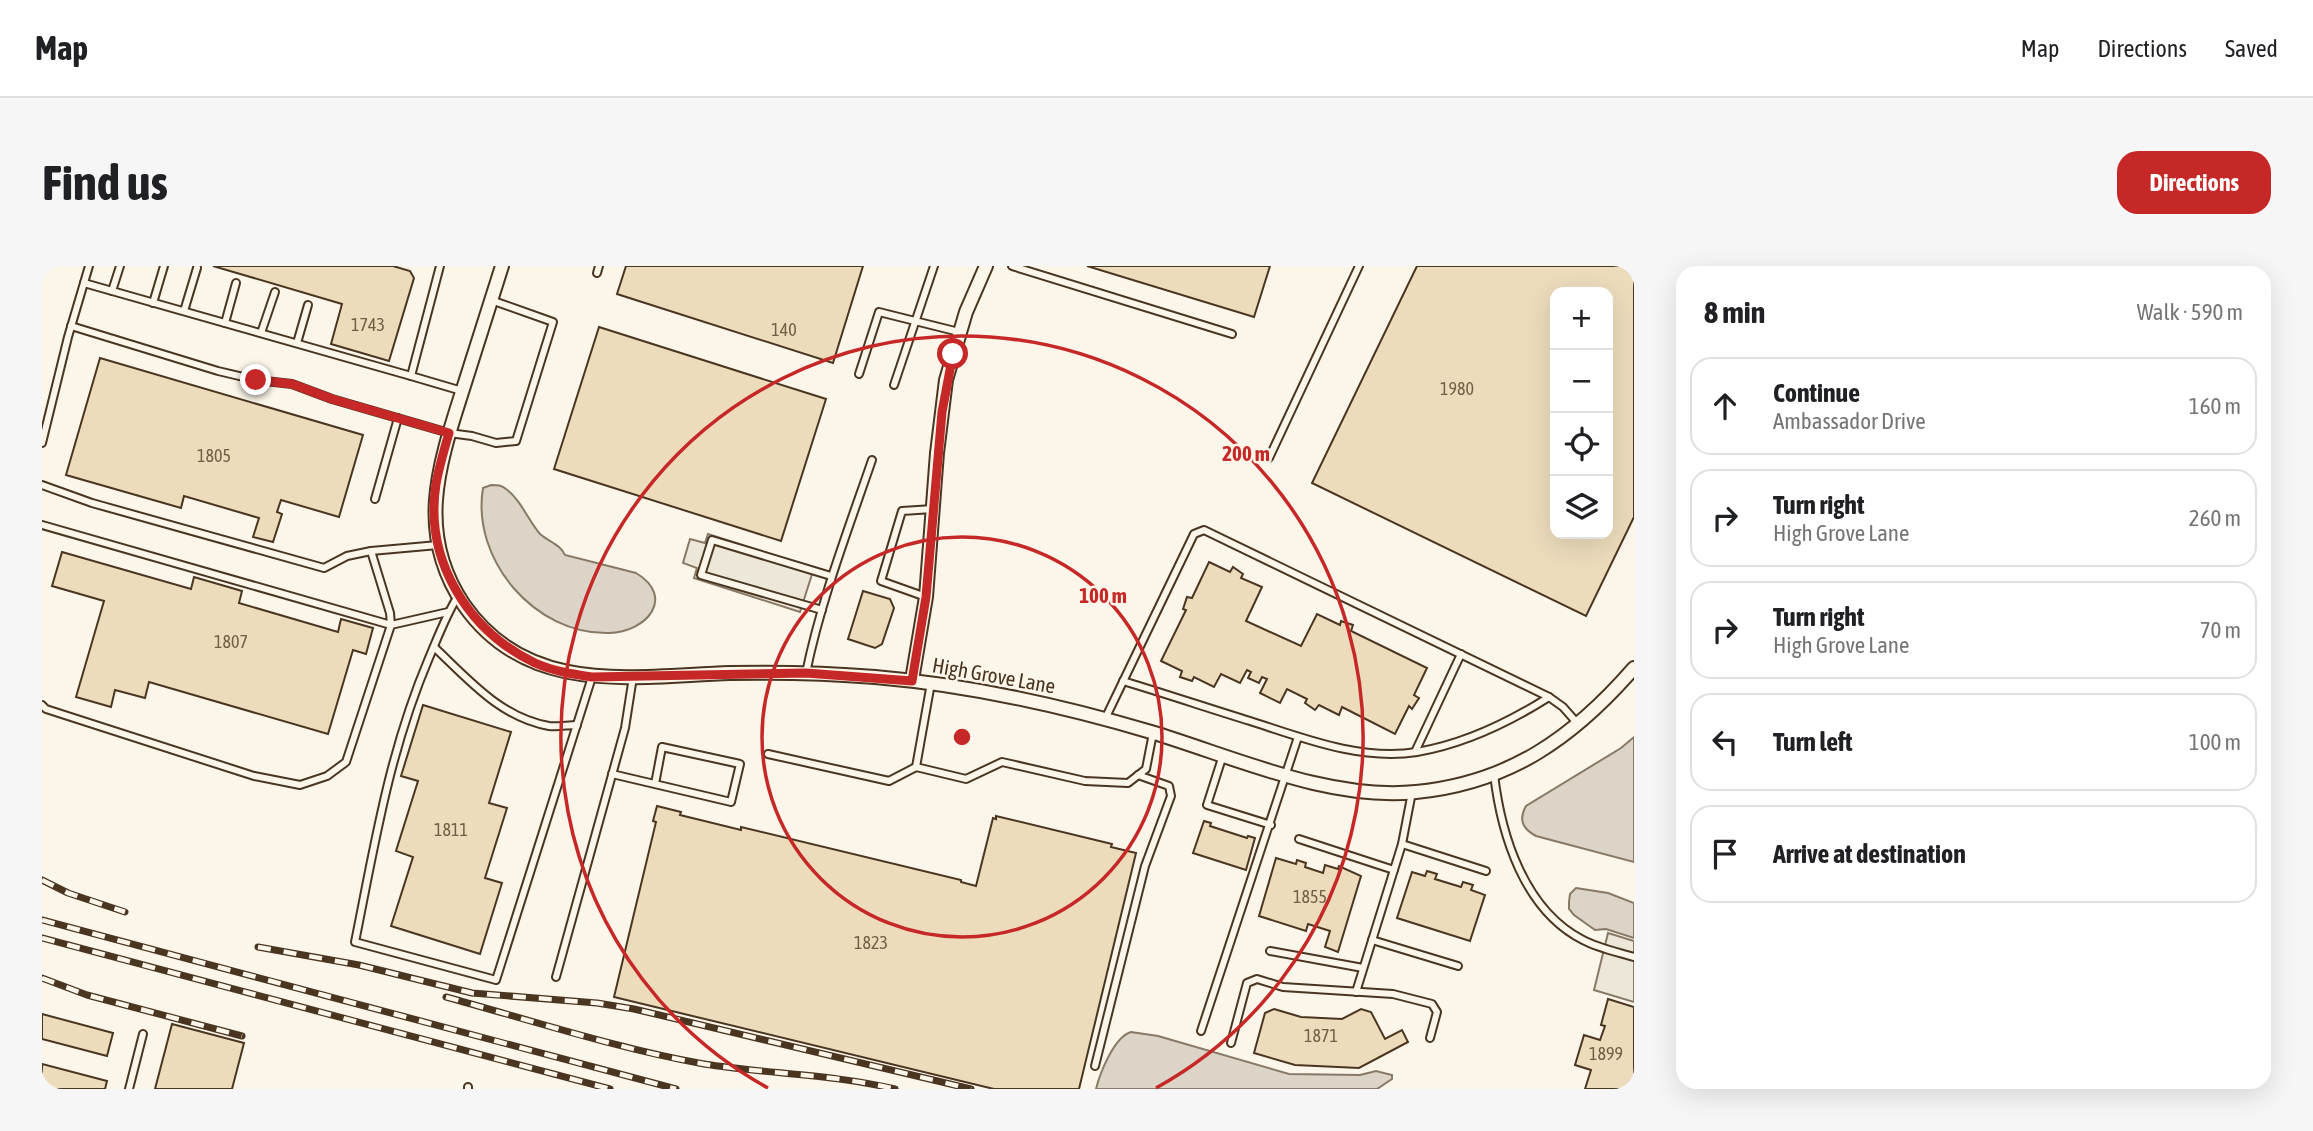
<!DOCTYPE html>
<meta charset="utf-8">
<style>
body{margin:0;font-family:"Asap Condensed",sans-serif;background:#f6f6f6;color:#202124}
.controls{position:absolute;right:21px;top:21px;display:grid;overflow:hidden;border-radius:14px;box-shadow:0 7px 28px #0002}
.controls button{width:63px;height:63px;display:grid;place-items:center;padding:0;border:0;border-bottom:2px solid #e0e0e0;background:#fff;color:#202124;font:35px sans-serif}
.stop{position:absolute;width:21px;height:21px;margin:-16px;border:5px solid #c62828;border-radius:50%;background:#fff}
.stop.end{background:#c62828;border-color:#fff;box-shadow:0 2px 7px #0008}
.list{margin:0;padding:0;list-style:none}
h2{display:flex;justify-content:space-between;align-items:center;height:91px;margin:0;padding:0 28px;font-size:30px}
h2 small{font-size:23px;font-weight:400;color:#757577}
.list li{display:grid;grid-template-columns:46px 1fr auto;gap:21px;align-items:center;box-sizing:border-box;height:98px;margin:0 14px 14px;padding:0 14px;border:2px solid #e0e0e0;border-radius:21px}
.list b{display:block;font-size:26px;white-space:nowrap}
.list p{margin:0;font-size:23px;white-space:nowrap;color:#757577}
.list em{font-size:23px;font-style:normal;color:#757577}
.icon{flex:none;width:38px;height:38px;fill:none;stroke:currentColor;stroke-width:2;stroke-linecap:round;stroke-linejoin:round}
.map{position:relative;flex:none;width:1592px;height:823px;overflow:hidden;border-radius:21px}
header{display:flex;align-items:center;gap:42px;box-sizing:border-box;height:98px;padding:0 35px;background:#fff;border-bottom:2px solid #e0e0e0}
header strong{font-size:33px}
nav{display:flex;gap:38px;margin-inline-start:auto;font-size:24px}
.intro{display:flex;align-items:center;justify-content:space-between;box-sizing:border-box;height:168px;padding:0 42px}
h1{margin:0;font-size:49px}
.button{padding:18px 32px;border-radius:21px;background:#c62828;color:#fff;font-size:24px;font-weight:700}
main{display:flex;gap:42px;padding:0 42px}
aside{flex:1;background:#fff;border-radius:21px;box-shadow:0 7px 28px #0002}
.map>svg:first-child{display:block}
.parking{fill:#ede7d9;stroke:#887966;stroke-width:2}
.water{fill:#dcd4c6;stroke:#887966;stroke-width:2}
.building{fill:#ecdcbc;stroke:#4a3520;stroke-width:2;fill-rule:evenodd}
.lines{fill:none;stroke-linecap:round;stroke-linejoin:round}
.lane-casing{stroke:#4a3520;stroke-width:10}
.street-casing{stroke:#4a3520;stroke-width:16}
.lane{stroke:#fbf6e9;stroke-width:6}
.street{stroke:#fbf6e9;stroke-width:12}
.rail-casing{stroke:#4a3520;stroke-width:7}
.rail{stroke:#fbf6e9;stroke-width:4.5;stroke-dasharray:13;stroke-linecap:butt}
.route{stroke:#c62828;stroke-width:9}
.ring{fill:none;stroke:#c62828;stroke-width:3.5}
.labels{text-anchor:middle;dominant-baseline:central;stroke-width:5;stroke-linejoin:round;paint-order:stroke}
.number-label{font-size:18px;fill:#725f47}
.street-label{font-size:21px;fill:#4a3520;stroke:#fbf6e9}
.centre{fill:#c62828;stroke:#fbf6e9;stroke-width:3.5}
.ring-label{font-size:21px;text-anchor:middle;font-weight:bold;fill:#c62828;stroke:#fbf6e9;stroke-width:5;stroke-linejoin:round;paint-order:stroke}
</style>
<header>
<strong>Map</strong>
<nav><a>Map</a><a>Directions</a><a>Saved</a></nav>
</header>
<div class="intro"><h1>Find us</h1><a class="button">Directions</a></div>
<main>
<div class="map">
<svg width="1592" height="823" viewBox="0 0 1592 823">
<rect width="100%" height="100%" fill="#fbf6e9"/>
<g class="parking">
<path d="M666 268 772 302 758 346 652 312 655 302 641 297 648 273 663 277Z"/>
<path d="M1566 667 1592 675V736L1552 724Z"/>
</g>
<g class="water">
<path d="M449 219C455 219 460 219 464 223 479 234 486 254 498 268 506 275 519 279 523 289L594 307C634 331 605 366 567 367 493 369 429 294 441 222Z"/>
<path d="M1592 471V596L1494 570C1481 563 1476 554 1484 540L1579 482Z"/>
<path d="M1534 622 1566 627 1592 637V672L1564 663 1553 664 1532 649 1527 643V636L1528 628Z"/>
<path d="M1089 766 1116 770 1247 808 1318 809 1334 805 1350 809V813L1335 823H1054C1058 807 1072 771 1089 766Z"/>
</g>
<g class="building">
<path d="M171 0H351L368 5 372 12 347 95 289 78 300 38Z"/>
<path d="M584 0H821L791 97 575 28Z"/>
<path d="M1045 0H1228L1212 51Z"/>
<path d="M1375 0H1592V251L1544 350 1270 217ZM1513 26H1566V268H1513Z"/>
<path d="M557 61 784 133 739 275 512 203Z"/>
<path d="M58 92 321 169 297 251 239 234 235 246 240 248 231 276 211 271 217 252 142 230 139 242 24 209Z"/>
<path d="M20 286 149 323 152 311 200 325 197 337 296 366 299 353 331 362 324 388 311 384 286 468 107 416 103 432 73 424 69 441 34 431 62 335 10 320Z"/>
<path d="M1167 296 1188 306 1191 301 1201 308 1199 312 1220 321 1204 355 1259 380 1275 348 1298 359 1299 355 1311 359 1309 365 1385 402 1372 429 1377 432 1370 443 1367 440 1353 468 1300 441 1297 449 1277 439 1273 444 1263 437 1265 433 1245 423 1238 437 1218 427 1225 413 1220 411 1217 417 1206 412 1209 406 1205 404 1198 417 1179 408 1172 421 1152 411 1150 415 1138 411 1140 405 1119 395 1144 344 1141 343 1145 331 1150 332Z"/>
<path d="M821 325 848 333 852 342 840 378 833 382 806 373Z"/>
<path d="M381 439 469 466 447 537 465 542 443 612 460 617 438 688 349 660 371 591 354 585 376 515 359 510Z"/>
<path d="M615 540 639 546 638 549 699 564V561L919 614V616L934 620 951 552 954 553V550L1070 578 1069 581 1094 587 1037 823H952L572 731 614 556 611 555Z"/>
<path d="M1162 555 1169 557 1168 560 1205 572 1206 570 1213 572 1204 604 1151 587Z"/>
<path d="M1234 592 1254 598 1255 594 1264 597 1263 601 1281 607 1283 599 1296 603 1297 600 1319 610 1296 686 1283 681 1288 665 1266 658 1264 665 1217 650Z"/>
<path d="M1385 605 1395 608 1393 613 1419 621 1421 616 1431 619 1429 624 1443 629 1428 675 1355 652 1370 606 1383 610Z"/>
<path d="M1566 733 1592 741V823H1543L1549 804 1533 799 1542 769 1558 774 1563 760 1559 759Z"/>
<path d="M1232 743 1259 751 1300 753 1319 743 1329 746 1343 773 1360 764 1366 776 1317 802 1253 799 1212 787 1223 747Z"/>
<path d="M0 748 71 767 65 790 0 773Z"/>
<path d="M130 758 202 777 190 823H113Z"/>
<path d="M0 798 65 815 63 823H0Z"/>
</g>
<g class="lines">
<defs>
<g id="lane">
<path d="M398 0 369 110 420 125"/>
<path d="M970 0 1190 68"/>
<path d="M555 7 557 0"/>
<path d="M42 17 369 110"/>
<path d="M70 25 78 0"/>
<path d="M111 37 122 0"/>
<path d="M142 45 155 2"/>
<path d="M183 57 194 17"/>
<path d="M29 60 176 105 214 114 250 118 290 133 407 167 430 170 454 177 474 175 511 56 449 34"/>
<path d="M219 67 233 26"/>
<path d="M255 77 266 39"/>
<path d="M817 108 837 46 917 66"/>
<path d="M852 119 892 0"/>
<path d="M0 177 26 71 47 0"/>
<path d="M1227 192 1317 0"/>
<path d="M0 219 50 237 282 302 305 290 329 285 396 279"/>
<path d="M333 233 356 152"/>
<path d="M0 259 349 359 348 347 329 285"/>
<path d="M416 330C404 349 396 371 387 392 347 486 333 577 313 676L454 714 550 411"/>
<path d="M884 331 839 315 860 245 891 243"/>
<path d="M780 344 659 309 670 274 789 310"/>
<path d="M392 381C426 413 459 452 507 460 516 461 526 459 535 459"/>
<path d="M764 407C779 334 806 264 830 194"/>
<path d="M1081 415C1124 428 1166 442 1208 455 1261 472 1318 495 1375 486 1422 478 1466 457 1507 431"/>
<path d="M889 417 874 501 924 513 960 496 1043 515 1086 517 1104 503 1111 467"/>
<path d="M0 439 4 443 212 510 258 519 285 510 304 496 349 359 406 346"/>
<path d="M1063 453 1152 268 1162 264 1507 431 1521 441 1536 458"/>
<path d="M1373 486 1419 388"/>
<path d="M726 488 847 515 874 501"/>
<path d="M1181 489 1165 539 1229 559"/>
<path d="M570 508 689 536 698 498 620 481 613 518"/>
<path d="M1452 508C1459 569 1482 644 1541 674 1556 682 1575 686 1592 691"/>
<path d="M1257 573 1352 604"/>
<path d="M1360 578 1444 605"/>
<path d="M1330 674 1416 700"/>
<path d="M1228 685 1321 702"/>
<path d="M514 711 583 462 591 411"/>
<path d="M1314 726 1360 578 1370 526"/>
<path d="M1159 765 1256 471"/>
<path d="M1189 777 1205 717 1215 713 1241 721 1351 728 1390 738 1395 746 1388 772"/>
<path d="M1053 800 1103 600 1129 530 1127 520 1096 509"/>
<path d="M87 823 101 768"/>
<path d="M426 823V821"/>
</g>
<g id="street">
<path d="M460 0C447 41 434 82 421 123 397 198 373 267 422 339 486 431 592 410 688 407 736 406 785 407 833 411 927 419 1018 439 1109 466 1192 491 1287 535 1374 526 1468 517 1532 471 1592 402"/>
<path d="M870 414 884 331 895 187 904 114 924 46 944 0"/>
</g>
</defs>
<use href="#lane" class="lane-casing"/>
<use href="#street" class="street-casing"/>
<use href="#lane" class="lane"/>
<use href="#street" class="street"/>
<defs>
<g id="rail">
<path d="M0 614 26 627 83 646"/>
<path d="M0 654 634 823"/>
<path d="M0 672 568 823"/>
<path d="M216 681 317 699 430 727 555 737 592 743 929 823"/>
<path d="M0 712 45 729 200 770"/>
<path d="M404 731C488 754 577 783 662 798 726 808 790 808 853 823"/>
</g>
</defs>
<use href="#rail" class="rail-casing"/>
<use href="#rail" class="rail"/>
</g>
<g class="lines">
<path class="route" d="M214 114 250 118 290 133 407 167C402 184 397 201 394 218 382 294 426 365 493 397 511 405 530 408 550 411L764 407 870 415 884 331 900 146 911 88"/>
</g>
<g class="ring">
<circle cx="920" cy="471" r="200"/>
<path d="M726 822A401 401 0 1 1 1114 822"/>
</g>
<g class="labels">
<g class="number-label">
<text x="326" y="58">1743</text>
<text x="742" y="63">140</text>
<text x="1415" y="122">1980</text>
<text x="172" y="189">1805</text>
<text x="189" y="375">1807</text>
<text x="409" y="563">1811</text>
<text x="1268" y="630">1855</text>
<text x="829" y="676">1823</text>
<text x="1279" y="769">1871</text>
<text x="1564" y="787">1899</text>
</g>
<g class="street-label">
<text transform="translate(952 409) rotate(10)">High Grove Lane</text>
</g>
</g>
<circle cx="920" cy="471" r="10" class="centre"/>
<g class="ring-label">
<text x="1204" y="195">200 m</text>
<text x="1061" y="337">100 m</text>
</g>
</svg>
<div class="controls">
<button>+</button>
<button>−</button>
<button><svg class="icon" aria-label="locate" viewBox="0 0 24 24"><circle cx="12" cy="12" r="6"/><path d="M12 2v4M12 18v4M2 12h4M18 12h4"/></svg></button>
<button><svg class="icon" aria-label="layers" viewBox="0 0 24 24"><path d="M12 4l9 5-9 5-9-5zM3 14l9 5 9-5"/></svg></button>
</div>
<div class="stop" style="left:911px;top:88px"></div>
<div class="stop end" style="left:214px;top:114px"></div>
</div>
<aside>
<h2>8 min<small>Walk · 590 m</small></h2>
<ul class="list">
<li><svg class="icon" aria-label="ahead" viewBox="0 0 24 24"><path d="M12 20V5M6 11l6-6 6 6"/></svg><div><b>Continue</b><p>Ambassador Drive</p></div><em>160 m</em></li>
<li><svg class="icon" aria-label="right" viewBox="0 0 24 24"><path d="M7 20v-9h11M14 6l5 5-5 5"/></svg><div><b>Turn right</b><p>High Grove Lane</p></div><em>260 m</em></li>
<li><svg class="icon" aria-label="right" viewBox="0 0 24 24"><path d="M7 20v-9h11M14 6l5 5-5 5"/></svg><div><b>Turn right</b><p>High Grove Lane</p></div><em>70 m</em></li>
<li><svg class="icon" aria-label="left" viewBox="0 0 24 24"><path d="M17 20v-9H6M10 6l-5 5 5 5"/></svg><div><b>Turn left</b></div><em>100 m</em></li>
<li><svg class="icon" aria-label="arrive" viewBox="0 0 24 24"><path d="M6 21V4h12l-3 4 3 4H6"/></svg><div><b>Arrive at destination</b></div></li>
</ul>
</aside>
</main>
